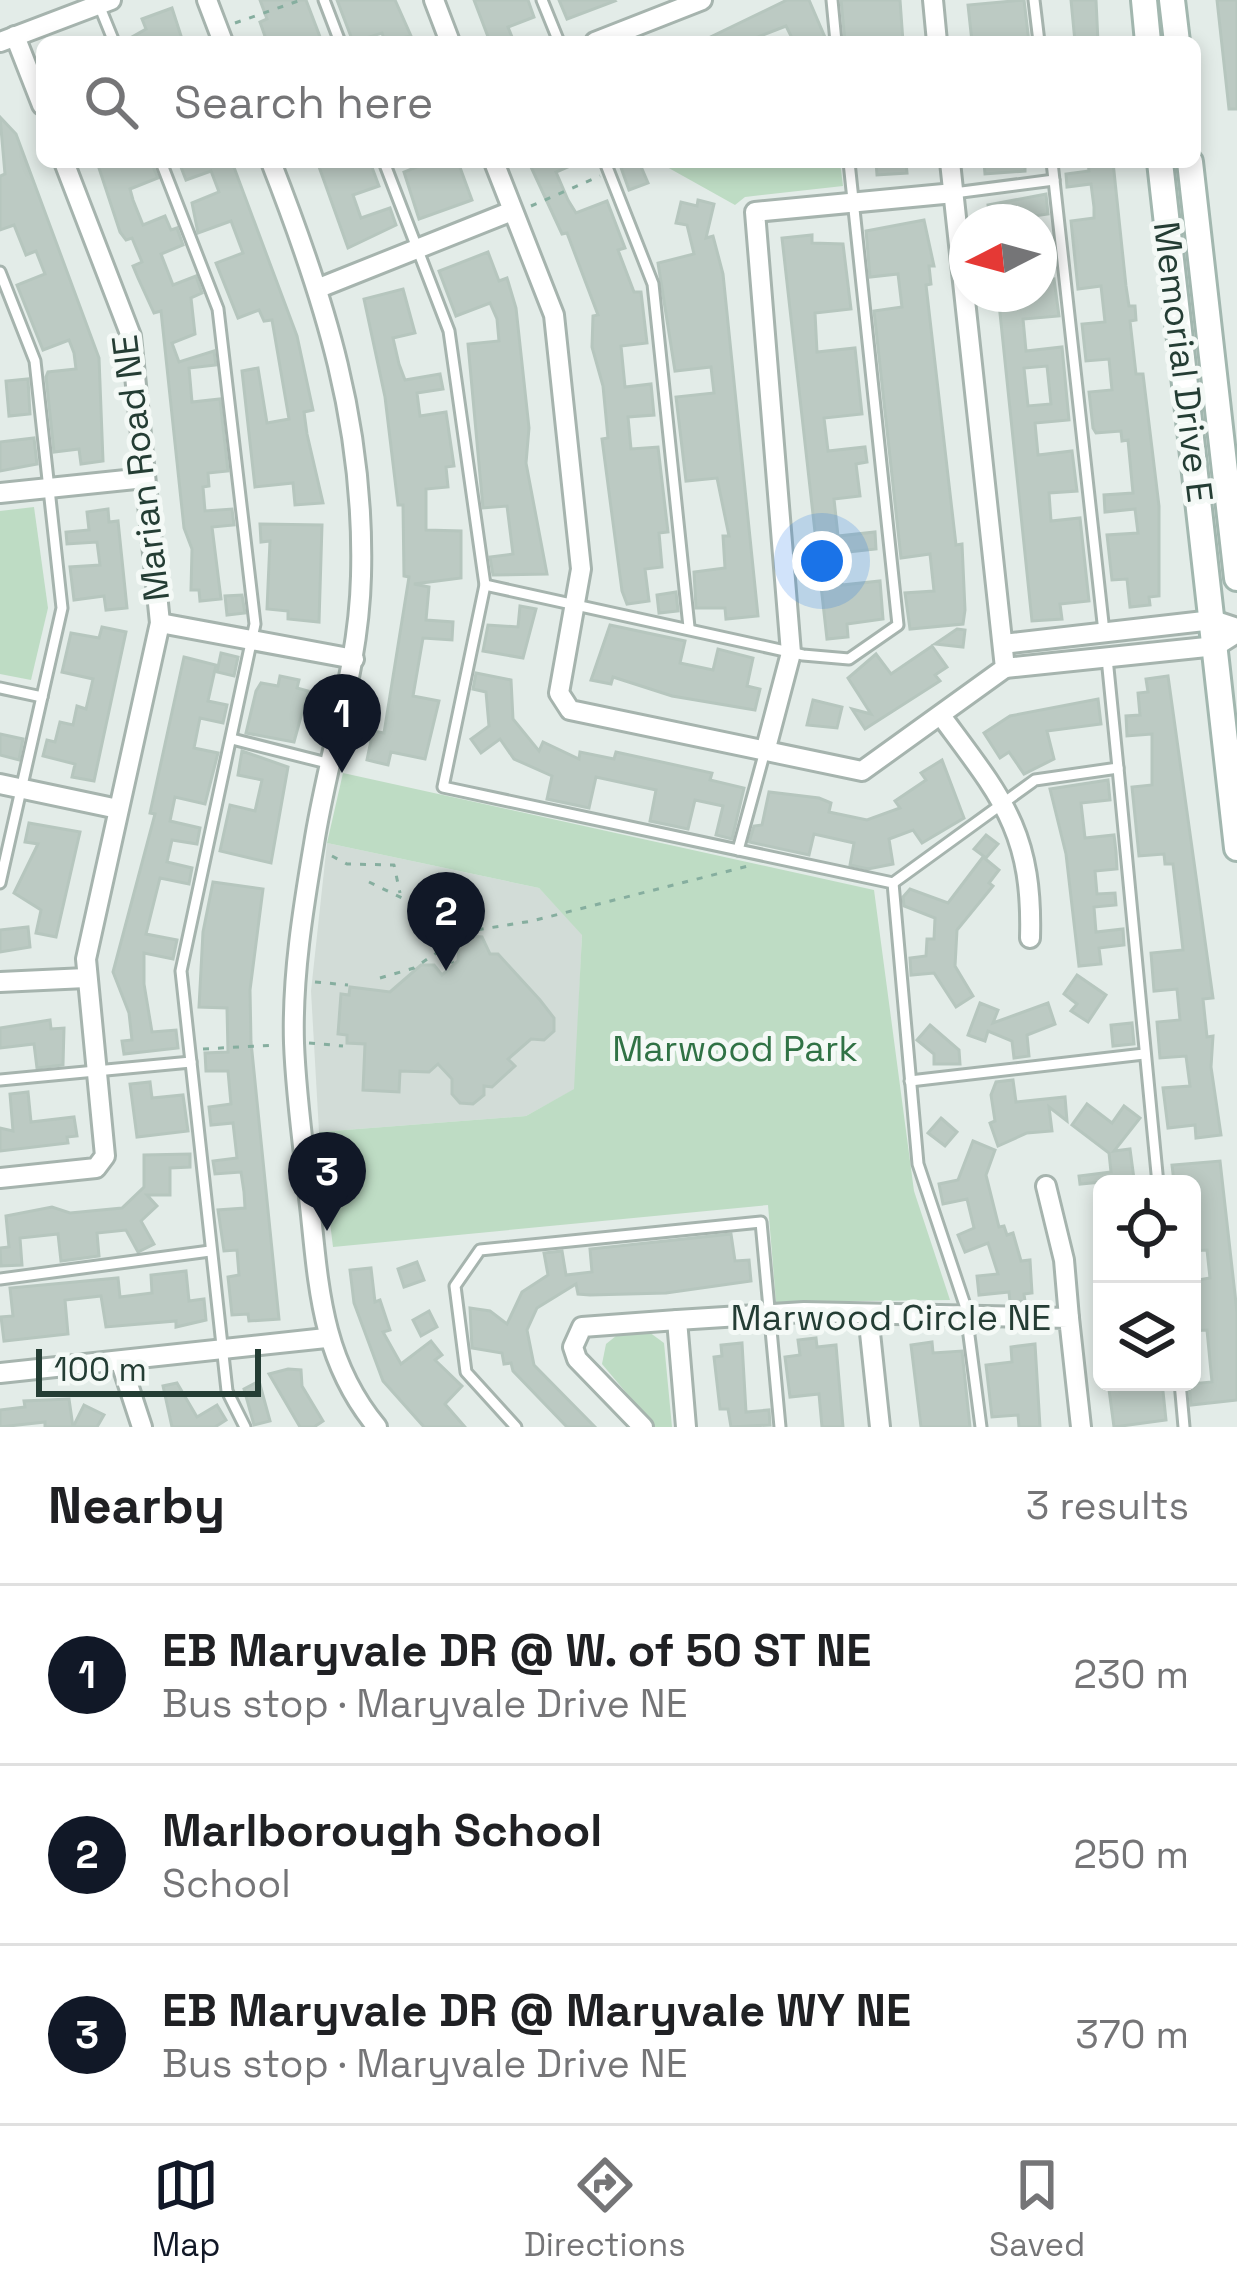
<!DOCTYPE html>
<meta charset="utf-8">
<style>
body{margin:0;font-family:"Space Grotesk",sans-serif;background:#f2f2f2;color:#202124}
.controls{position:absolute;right:36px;bottom:36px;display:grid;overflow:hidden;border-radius:18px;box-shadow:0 6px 18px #0003}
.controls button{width:108px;height:108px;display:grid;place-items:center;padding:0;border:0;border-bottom:3px solid #e0e0e0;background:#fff;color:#202124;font:60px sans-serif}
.compass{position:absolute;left:949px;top:204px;width:108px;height:108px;border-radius:50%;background:#fff;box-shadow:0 6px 18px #0003;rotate:264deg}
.scale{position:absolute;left:36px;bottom:30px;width:225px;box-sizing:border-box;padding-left:12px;border:6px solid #243d34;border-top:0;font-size:33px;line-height:42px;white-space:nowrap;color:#243d34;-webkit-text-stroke:9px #f4f9f6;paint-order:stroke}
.you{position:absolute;left:822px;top:561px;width:42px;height:42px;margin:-30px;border:9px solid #fff;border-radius:50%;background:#1a73e8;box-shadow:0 0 0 18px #1a73e833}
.badge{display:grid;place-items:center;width:78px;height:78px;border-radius:50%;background:#111827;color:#fff;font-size:39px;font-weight:700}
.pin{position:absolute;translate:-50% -99px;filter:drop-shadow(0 3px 6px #0008)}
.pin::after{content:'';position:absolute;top:63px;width:42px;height:36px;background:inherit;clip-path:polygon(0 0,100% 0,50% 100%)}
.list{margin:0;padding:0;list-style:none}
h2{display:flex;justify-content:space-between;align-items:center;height:156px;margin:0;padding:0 48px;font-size:51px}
h2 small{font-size:39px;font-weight:400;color:#757577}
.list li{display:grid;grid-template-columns:78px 1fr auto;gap:36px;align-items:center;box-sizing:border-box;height:180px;padding:0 48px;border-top:3px solid #e0e0e0}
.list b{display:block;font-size:45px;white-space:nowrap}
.list p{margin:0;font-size:39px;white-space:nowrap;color:#757577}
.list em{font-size:39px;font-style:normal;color:#757577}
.icon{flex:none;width:66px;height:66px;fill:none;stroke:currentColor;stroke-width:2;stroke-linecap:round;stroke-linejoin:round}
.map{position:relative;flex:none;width:1237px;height:1427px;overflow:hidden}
.search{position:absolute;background:#fff;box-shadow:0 6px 18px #0003;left:36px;right:36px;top:36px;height:132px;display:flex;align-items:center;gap:30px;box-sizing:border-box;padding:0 42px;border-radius:18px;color:#757577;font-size:45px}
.sheet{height:696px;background:#fff}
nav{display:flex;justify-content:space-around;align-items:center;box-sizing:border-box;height:168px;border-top:3px solid #e0e0e0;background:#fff;font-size:33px;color:#757577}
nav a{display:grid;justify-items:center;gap:6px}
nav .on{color:#111827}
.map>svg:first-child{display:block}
.built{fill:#d2dcd7}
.green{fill:#bedcc4}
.building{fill:#bccac3;stroke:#b6c6be;stroke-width:3;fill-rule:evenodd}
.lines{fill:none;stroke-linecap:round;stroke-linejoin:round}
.service-casing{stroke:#a6b4ae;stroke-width:15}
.minor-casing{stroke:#a6b4ae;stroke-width:24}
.secondary-casing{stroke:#a2b7af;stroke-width:30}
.path{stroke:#86ae9f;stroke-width:3;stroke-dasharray:6 9;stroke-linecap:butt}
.service{stroke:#fff;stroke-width:9}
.minor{stroke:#fff;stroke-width:18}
.secondary{stroke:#fff;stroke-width:24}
.labels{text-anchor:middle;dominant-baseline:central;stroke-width:10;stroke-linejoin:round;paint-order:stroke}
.street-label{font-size:36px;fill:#243d34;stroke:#f4f9f6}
.park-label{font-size:36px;fill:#307245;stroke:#f4f9f6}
</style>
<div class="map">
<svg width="1237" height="1427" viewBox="0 0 1237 1427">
<rect width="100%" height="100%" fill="#e3ece8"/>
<path class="built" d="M327 843 539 888 582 934 575 1089 526 1116 319 1132 311 991Z"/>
<g class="green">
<path d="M658 162H840L843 186 745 197 735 205Z"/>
<path d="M34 507 48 608 31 680 0 674V511Z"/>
<path d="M343 773 874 890 914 1191 950 1300 776 1302 768 1205 333 1247 319 1132 526 1116 574 1089 582 935 539 888 327 843Z"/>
<path d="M649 1332 664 1343 672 1427H655L602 1364 606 1344 616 1336Z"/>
</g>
<g class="building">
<path d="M260 0H306L322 42H267L260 22 267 19Z"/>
<path d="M337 0H395L411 36 385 42 382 33 353 42Z"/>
<path d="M474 0H528L534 17 508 27 514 42H490Z"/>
<path d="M559 0H614L615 1 567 19Z"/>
<path d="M787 0H809L827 42H794L786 26 745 42H700Z"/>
<path d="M841 0H900L903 42H845Z"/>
<path d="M1024 0 1029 42H972L968 5Z"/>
<path d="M1071 0H1096L1098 42H1075Z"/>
<path d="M1217 0H1237V109H1229Z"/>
<path d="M172 8 183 42H123L146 29 142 19Z"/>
<path d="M0 117 16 134 99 358 103 461 81 464 79 449 54 452 46 377 48 372 76 369 74 353 69 340 43 350 17 285 45 274 36 251 26 255 14 225 0 230V176L5 174Z"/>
<path d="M97 162H151L158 178 130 189 133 200 143 225 165 216 171 230 177 228 183 245 161 254 173 285 196 276 202 293 191 298 195 334 172 343 179 362 214 351 216 365 189 368 192 402 220 399 228 471 208 473 209 486 203 487 205 511 232 509 234 525 212 527 221 599 200 601 199 590H191L192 549 184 528 161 311 154 313 138 278 133 266 142 262 132 238 126 240 120 232Z"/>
<path d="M179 162H232L297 336 313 410 304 412 307 434 323 503 295 505 293 483 255 487 242 371 258 368 267 423 289 419 272 320 264 321 259 310 238 318 216 263 243 253 231 221 198 233 192 203 219 192 211 171 186 180Z"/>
<path d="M370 162 379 186 353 195 361 218 390 208 396 225 348 248 318 164Z"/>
<path d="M429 162H458L472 200 419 219 404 172Z"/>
<path d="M543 162H579L556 172 568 200 576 213 607 201 625 248 618 250 634 292H641L647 343 621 346 625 387 651 384 654 415 628 417 631 449 658 447 668 532 659 533 662 567 645 569 649 601 627 604 622 591 602 439 608 438 603 386 592 347 593 316 598 315 567 233 562 234 531 167Z"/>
<path d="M619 162H639L648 183 629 190Z"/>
<path d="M876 162H906L907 173 877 175Z"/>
<path d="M984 162H1025V171L985 174Z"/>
<path d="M1088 162H1113L1126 286 1129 306H1135L1136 320 1130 321 1136 374H1143L1159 506V596L1149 597 1150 605 1130 607 1127 579 1112 580 1107 535 1138 533 1135 509 1105 512 1104 495 1133 493 1128 440 1122 441 1121 431 1096 433 1093 428 1089 392 1112 390 1109 359 1086 361 1082 324 1105 322 1101 286 1078 289 1071 221 1094 218V207L1091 184 1067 187 1066 174 1089 171Z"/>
<path d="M1046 194 1048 214 990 222 988 205Z"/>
<path d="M698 200 714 204 706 238 713 236 723 274 758 616 726 619 725 608H696L694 572 725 568 723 536H729L717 478 686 481 676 397 714 393 711 367 675 371 658 263 694 254 687 225 676 223 681 202 697 206Z"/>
<path d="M924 220 934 266H929L931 284 926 285 956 545 962 544 965 610 963 624 910 629 905 593 934 591 930 554 901 558 874 311 902 307 898 274 870 277 866 231Z"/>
<path d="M812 235V243L843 244 851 309 815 313 817 352 855 348 862 414 824 418 828 451 865 447 867 462 856 464 860 496 834 499 838 536 875 532 876 549 839 553 842 585 880 581 883 619 847 624 848 637 827 639 782 238Z"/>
<path d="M488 252 499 281 507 278 516 308 529 428 526 463 547 574 493 575 490 557 513 554 507 506 483 508 468 344 499 341 497 319 490 303 456 316 439 271Z"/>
<path d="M1054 279 1059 316 1023 319 1026 351 1062 347 1069 420 1035 423 1038 455 1072 451 1077 491 1049 493 1051 521 1080 518 1089 601 1060 604 1062 619 1032 621 998 294H1039V281ZM1047 366 1051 404 1028 406 1024 368Z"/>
<path d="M403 289 415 333 393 338 399 364 405 380 440 374 443 389 417 393 420 416 446 412 454 466 446 467 448 487 426 489V530L461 531V578L414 584 429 587 426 620 453 622 452 640 423 638 413 696 439 701 425 759 391 752 388 765 367 760 373 731 384 733 409 577 404 576 403 505H398L385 397 364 299Z"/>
<path d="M28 379 30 414 9 416 6 381Z"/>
<path d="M34 438 37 464 0 471V442Z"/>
<path d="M108 509 109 522 118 521 127 608 106 610 104 596 74 600 70 567 100 565 97 542 67 544 66 532 89 530 87 512Z"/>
<path d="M260 524 322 525 319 622 288 619V611L267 609 270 541 261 542Z"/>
<path d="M676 592 678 611 659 613 657 595Z"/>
<path d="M242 595 245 613 227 615 225 596Z"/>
<path d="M520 606 536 609 523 658 483 651 488 625 518 627Z"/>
<path d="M610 625 685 641 680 663 713 670 718 649 753 658 747 686 760 689 755 710 672 696 613 677 611 684 591 680Z"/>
<path d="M102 627 126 632 94 781 72 777 75 764 43 756 47 740 55 742 60 722 73 725 77 706 86 709 93 679 62 672 71 633 99 638Z"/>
<path d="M957 629 965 630 963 647 935 644Z"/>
<path d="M932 646 947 667 935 675 940 681 865 729 852 709 871 714 848 678 876 654 891 674Z"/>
<path d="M221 653 238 657 234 676 217 672Z"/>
<path d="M184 657 216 665 208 701 227 705 223 723 200 718 194 748 218 753 205 804 175 797 170 821 200 828 197 844 172 840 167 862 192 868 189 884 160 878 146 934 177 940 173 959 144 953V984L152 1032 176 1030 178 1048 124 1054 122 1041 132 1040 129 1013 113 972 155 814 150 813Z"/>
<path d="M476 673 511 680 513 719 539 751 543 742 579 759 580 752 614 759 616 752 712 773 710 780 744 788 732 839 716 835 723 806 695 800 688 829 650 821 656 790 596 777 589 808 547 799 552 776 514 759 500 739 481 753 471 739 489 726 486 692 473 689Z"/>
<path d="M280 676 299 680 297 688 308 691 294 742 246 733 256 691 261 683 278 686Z"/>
<path d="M1168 676 1213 998 1203 999 1207 1037 1213 1036 1211 1067 1221 1135 1196 1138 1195 1125 1168 1128 1163 1088 1190 1086 1186 1056 1160 1058 1157 1022 1180 1020 1177 989 1154 991 1151 953 1183 950 1173 864H1165L1164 854 1139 856 1132 787 1152 785V734L1127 736 1126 716 1140 715 1138 693 1148 692 1146 679Z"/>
<path d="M1098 699 1101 724 1047 731 1054 759 1024 774 1009 752 1000 758 984 733 1010 716Z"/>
<path d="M813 700 842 707 837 728 807 725Z"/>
<path d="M0 734 23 739 19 760 0 755Z"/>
<path d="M242 751 288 767 271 863 220 851 230 805 255 811 262 780 238 775Z"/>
<path d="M942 760 964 818 922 843 913 830 889 839 893 864 868 869 850 865 854 843 814 834 809 855 749 842 754 826 762 825 769 792 819 798 831 803 829 812 867 820 900 808 895 801 926 780 921 773Z"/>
<path d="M1108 780 1110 800 1081 803 1085 838 1114 835 1116 852 1117 869 1095 871 1097 894 1115 893 1116 905 1094 907 1096 932 1123 929 1124 945 1099 948 1101 964 1079 966 1066 854 1050 789Z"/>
<path d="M29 823 80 832 56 937 36 933 41 910 14 893 38 844 25 842Z"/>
<path d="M986 835 998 844 986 858 974 849Z"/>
<path d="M983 857 999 870 989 883 993 886 957 930 955 966 973 996 956 1007 934 973 911 975 910 958 926 956 927 939H934L935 918 904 906 903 897 910 889 948 903Z"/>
<path d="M213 882 263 889 250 990 251 1042 279 1319 249 1321 248 1314 232 1315 228 1277 239 1275 237 1250 224 1251 218 1210 245 1208 244 1192 241 1172 215 1174 213 1161 237 1158 233 1123 211 1125 209 1107 231 1104 228 1071H206L205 1053 228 1052 227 1008 199 1007 203 932Z"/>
<path d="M28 927 30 947 0 952V930Z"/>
<path d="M469 936 482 937 490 954H498L540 1000 554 1018V1031L544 1040 531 1039 508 1059 515 1066 492 1087 484 1086V1095L473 1104 460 1103 452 1094V1079L438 1064 429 1072 400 1071 399 1092 363 1090 365 1044 347 1043V1035L338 1034 341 994 349 995 350 987 390 992 421 965H434L442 975 458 961 459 945Z"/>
<path d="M1077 975 1106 995 1088 1022 1071 1011 1077 1004 1064 994Z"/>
<path d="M980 1003 998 1010 993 1023 1048 1003 1055 1024 1027 1035 1029 1056 1014 1058 1012 1041 988 1031 985 1041 968 1035Z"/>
<path d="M50 1020 51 1029 64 1028 63 1065 37 1068 34 1044 0 1048V1028Z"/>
<path d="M1132 1023 1134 1044 1113 1046 1111 1025Z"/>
<path d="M930 1025 959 1050 960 1064H934V1054L917 1040Z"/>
<path d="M1013 1080 1016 1102 1065 1097 1067 1121 1049 1107 1052 1131 1027 1133 998 1146 990 1123 995 1121 991 1095 996 1082Z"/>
<path d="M150 1082 152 1098 183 1095 188 1131 137 1137 130 1084Z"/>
<path d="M28 1092 31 1122 74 1117 77 1136 67 1137 68 1143 0 1151V1128L13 1131 10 1094Z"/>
<path d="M1087 1104 1112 1123 1124 1106 1140 1118 1114 1151 1130 1149 1134 1179 1080 1184 1079 1176 1111 1172 1109 1153 1072 1125Z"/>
<path d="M941 1118 957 1132 945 1146 928 1133Z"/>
<path d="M973 1141 995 1150 986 1175 999 1227 1004 1226 1007 1235 1013 1233 1021 1261 1030 1260 1032 1293 1024 1294 1025 1301 1010 1302 1009 1292 979 1295 977 1276 998 1274 988 1243 965 1252 958 1235 974 1228 967 1199 943 1204 939 1184 958 1180Z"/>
<path d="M190 1154V1167L170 1168V1195H147L157 1206 141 1221 154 1244 138 1252 126 1230 97 1233 99 1256 61 1261 58 1234 20 1238 22 1265 1 1266 0 1248 9 1247 6 1216 52 1207 70 1213 122 1208 144 1187V1155Z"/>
<path d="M1220 1161 1237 1312V1400L1191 1405 1189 1384 1212 1382 1207 1330 1192 1331V1281L1210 1278 1207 1250 1192 1251V1180L1174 1182 1172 1165Z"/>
<path d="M731 1234 735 1261 749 1260 751 1281 666 1293 590 1295 578 1294 576 1284 537 1308 527 1330 534 1365 595 1427H567L513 1371 511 1363 504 1364 502 1353 472 1348 470 1308 490 1311 507 1324 522 1292 548 1275 544 1253 562 1251 566 1275 592 1272 590 1249Z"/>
<path d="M417 1262 424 1280 404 1287 398 1269Z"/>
<path d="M371 1268 375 1302 380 1300 390 1330 383 1332 401 1364 431 1341 442 1355 435 1360 462 1386 445 1404 465 1427H424L383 1381 354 1303 350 1270Z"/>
<path d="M186 1271 189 1301 204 1299 206 1320 176 1327V1321L106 1327 101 1296 65 1300 68 1334 4 1341 1 1317 13 1316 10 1288 118 1278 120 1297 152 1293 151 1275Z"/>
<path d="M429 1311 437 1327 421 1336 413 1320Z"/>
<path d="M816 1338 817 1347 836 1345 843 1427H822L819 1394 790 1397 785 1357 800 1355 798 1340Z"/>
<path d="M932 1342 933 1353 962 1351 970 1427H921L911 1345Z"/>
<path d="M742 1343 746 1412 769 1410 770 1425 731 1427 728 1409H720L714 1357 722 1356 721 1345Z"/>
<path d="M1035 1344 1040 1427H1019L1018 1415 992 1417 986 1365 1012 1362 1011 1347Z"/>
<path d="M288 1369 301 1370 302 1386 323 1421 314 1427H300L269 1374Z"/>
<path d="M259 1381 270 1421 254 1425 244 1389Z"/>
<path d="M1108 1382H1162L1166 1420 1114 1427Z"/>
<path d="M177 1383 197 1417 217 1405 226 1420 215 1427H172L163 1386Z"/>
<path d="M69 1399 73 1427H45V1422L0 1427V1410L25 1407 24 1401Z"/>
<path d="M84 1405 104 1415 97 1427H73Z"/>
</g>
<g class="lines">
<defs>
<g id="service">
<path d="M324 0 340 42"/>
<path d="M542 0 559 42"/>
<path d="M832 0 836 42"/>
<path d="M1034 0 1039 42"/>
<path d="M99 5 114 42"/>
<path d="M161 162 218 309 255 624 181 971 227 1391 245 1427"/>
<path d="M384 162 449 331 485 585 443 787 893 883 918 1164 965 1305 981 1427"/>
<path d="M605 162 653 284 689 627"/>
<path d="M1052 162 1104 632"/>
<path d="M954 193 1054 180"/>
<path d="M0 272 35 361 62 608 0 883"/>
<path d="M485 585 803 655 849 659 898 625 849 162"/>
<path d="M0 688 42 697"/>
<path d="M232 739 331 764"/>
<path d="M1118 768 1158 1184"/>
<path d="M738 850 765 751"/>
<path d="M893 883 1035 780 1118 768 1107 658"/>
<path d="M0 1080 191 1062"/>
<path d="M910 1081 1144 1054"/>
<path d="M0 1279 210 1251"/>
<path d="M1180 1382 1184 1427"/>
<path d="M516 1427 466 1372 455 1286 480 1250 761 1222 780 1427"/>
</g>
<g id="minor">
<path d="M207 0 223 42"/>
<path d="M434 0 450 42"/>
<path d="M933 0 937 42"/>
<path d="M15 36 42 105"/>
<path d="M0 42 111 0"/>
<path d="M595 42 702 0"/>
<path d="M271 162C325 300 365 426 361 576 359 668 328 754 314 844 303 909 292 977 294 1043 296 1100 305 1158 311 1215 319 1294 324 1363 377 1427"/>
<path d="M494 162 554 315 581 569 559 693 570 710 862 771 1005 668 950 162"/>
<path d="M319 288 512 211"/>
<path d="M0 493 145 478"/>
<path d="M160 623 354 659"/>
<path d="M1003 644 1213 620 1237 628"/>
<path d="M1005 668 1216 646 1237 633"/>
<path d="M942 717C1002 798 1033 832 1030 938"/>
<path d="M766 748 791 653 755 212 954 193"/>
<path d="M0 784 118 809"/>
<path d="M0 982 86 978"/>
<path d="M0 1178 96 1168 105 1156 86 959 160 623 131 336 64 162"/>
<path d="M1046 1186 1064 1260 1069 1318"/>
<path d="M868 1314 880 1427"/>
<path d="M121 1363 142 1427"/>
<path d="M0 1373 326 1338"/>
<path d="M643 1427 577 1359 573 1347 582 1327 677 1320"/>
<path d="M686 1427 677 1320 804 1312 1069 1318 1081 1427"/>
</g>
<g id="secondary">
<path d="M1144 0 1148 42"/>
<path d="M1172 0 1177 42"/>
<path d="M1160 162 1237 848"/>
<path d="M1190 162 1237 578"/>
</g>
</defs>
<use href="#service" class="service-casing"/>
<use href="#minor" class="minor-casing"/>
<use href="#secondary" class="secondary-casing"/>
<g class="path">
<path d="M235 23 301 0"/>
<path d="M531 206 600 176"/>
<path d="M332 856 347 864 394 865 400 893"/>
<path d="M369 882 470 931 532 921 752 865"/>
<path d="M443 950 453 963"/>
<path d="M380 978 414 968 468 932"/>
<path d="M315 982 348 985"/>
<path d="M309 1043 343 1046"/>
<path d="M203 1049 276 1045"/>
</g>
<use href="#service" class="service"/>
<use href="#minor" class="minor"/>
<use href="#secondary" class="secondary"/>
</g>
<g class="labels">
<g class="street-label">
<text transform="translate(1183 362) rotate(83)">Memorial Drive E</text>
<text transform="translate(141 468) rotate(-97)">Marian Road NE</text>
<text x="891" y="1318">Marwood Circle NE</text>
</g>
<g class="park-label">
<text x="735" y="1049">Marwood Park</text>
</g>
</g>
</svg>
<div class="controls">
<button><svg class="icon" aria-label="locate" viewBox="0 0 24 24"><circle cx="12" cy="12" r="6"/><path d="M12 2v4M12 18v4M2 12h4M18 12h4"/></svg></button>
<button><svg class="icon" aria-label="layers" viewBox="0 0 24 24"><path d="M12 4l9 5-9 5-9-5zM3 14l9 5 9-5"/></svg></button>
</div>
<svg class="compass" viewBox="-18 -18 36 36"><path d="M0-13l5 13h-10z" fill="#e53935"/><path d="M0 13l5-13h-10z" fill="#757577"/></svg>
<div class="scale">100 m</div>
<div class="you"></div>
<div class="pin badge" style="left:342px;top:773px">1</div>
<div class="pin badge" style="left:446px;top:971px">2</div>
<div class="pin badge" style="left:327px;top:1231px">3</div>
<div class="search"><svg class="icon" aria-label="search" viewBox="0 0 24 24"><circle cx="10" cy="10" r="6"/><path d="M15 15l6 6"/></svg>Search here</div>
</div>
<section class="sheet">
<h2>Nearby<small>3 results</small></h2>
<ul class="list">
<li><span class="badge">1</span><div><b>EB Maryvale DR @ W. of 50 ST NE</b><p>Bus stop · Maryvale Drive NE</p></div><em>230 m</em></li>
<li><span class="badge">2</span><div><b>Marlborough School</b><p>School</p></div><em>250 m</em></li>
<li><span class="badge">3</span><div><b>EB Maryvale DR @ Maryvale WY NE</b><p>Bus stop · Maryvale Drive NE</p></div><em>370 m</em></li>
</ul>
</section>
<nav>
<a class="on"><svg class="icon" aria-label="map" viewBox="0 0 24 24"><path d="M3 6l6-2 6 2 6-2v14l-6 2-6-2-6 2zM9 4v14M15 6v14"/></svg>Map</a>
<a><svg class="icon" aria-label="directions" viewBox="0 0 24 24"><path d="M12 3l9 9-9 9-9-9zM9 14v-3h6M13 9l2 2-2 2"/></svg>Directions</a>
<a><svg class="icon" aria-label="saved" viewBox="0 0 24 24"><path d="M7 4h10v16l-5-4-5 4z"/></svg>Saved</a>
</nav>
